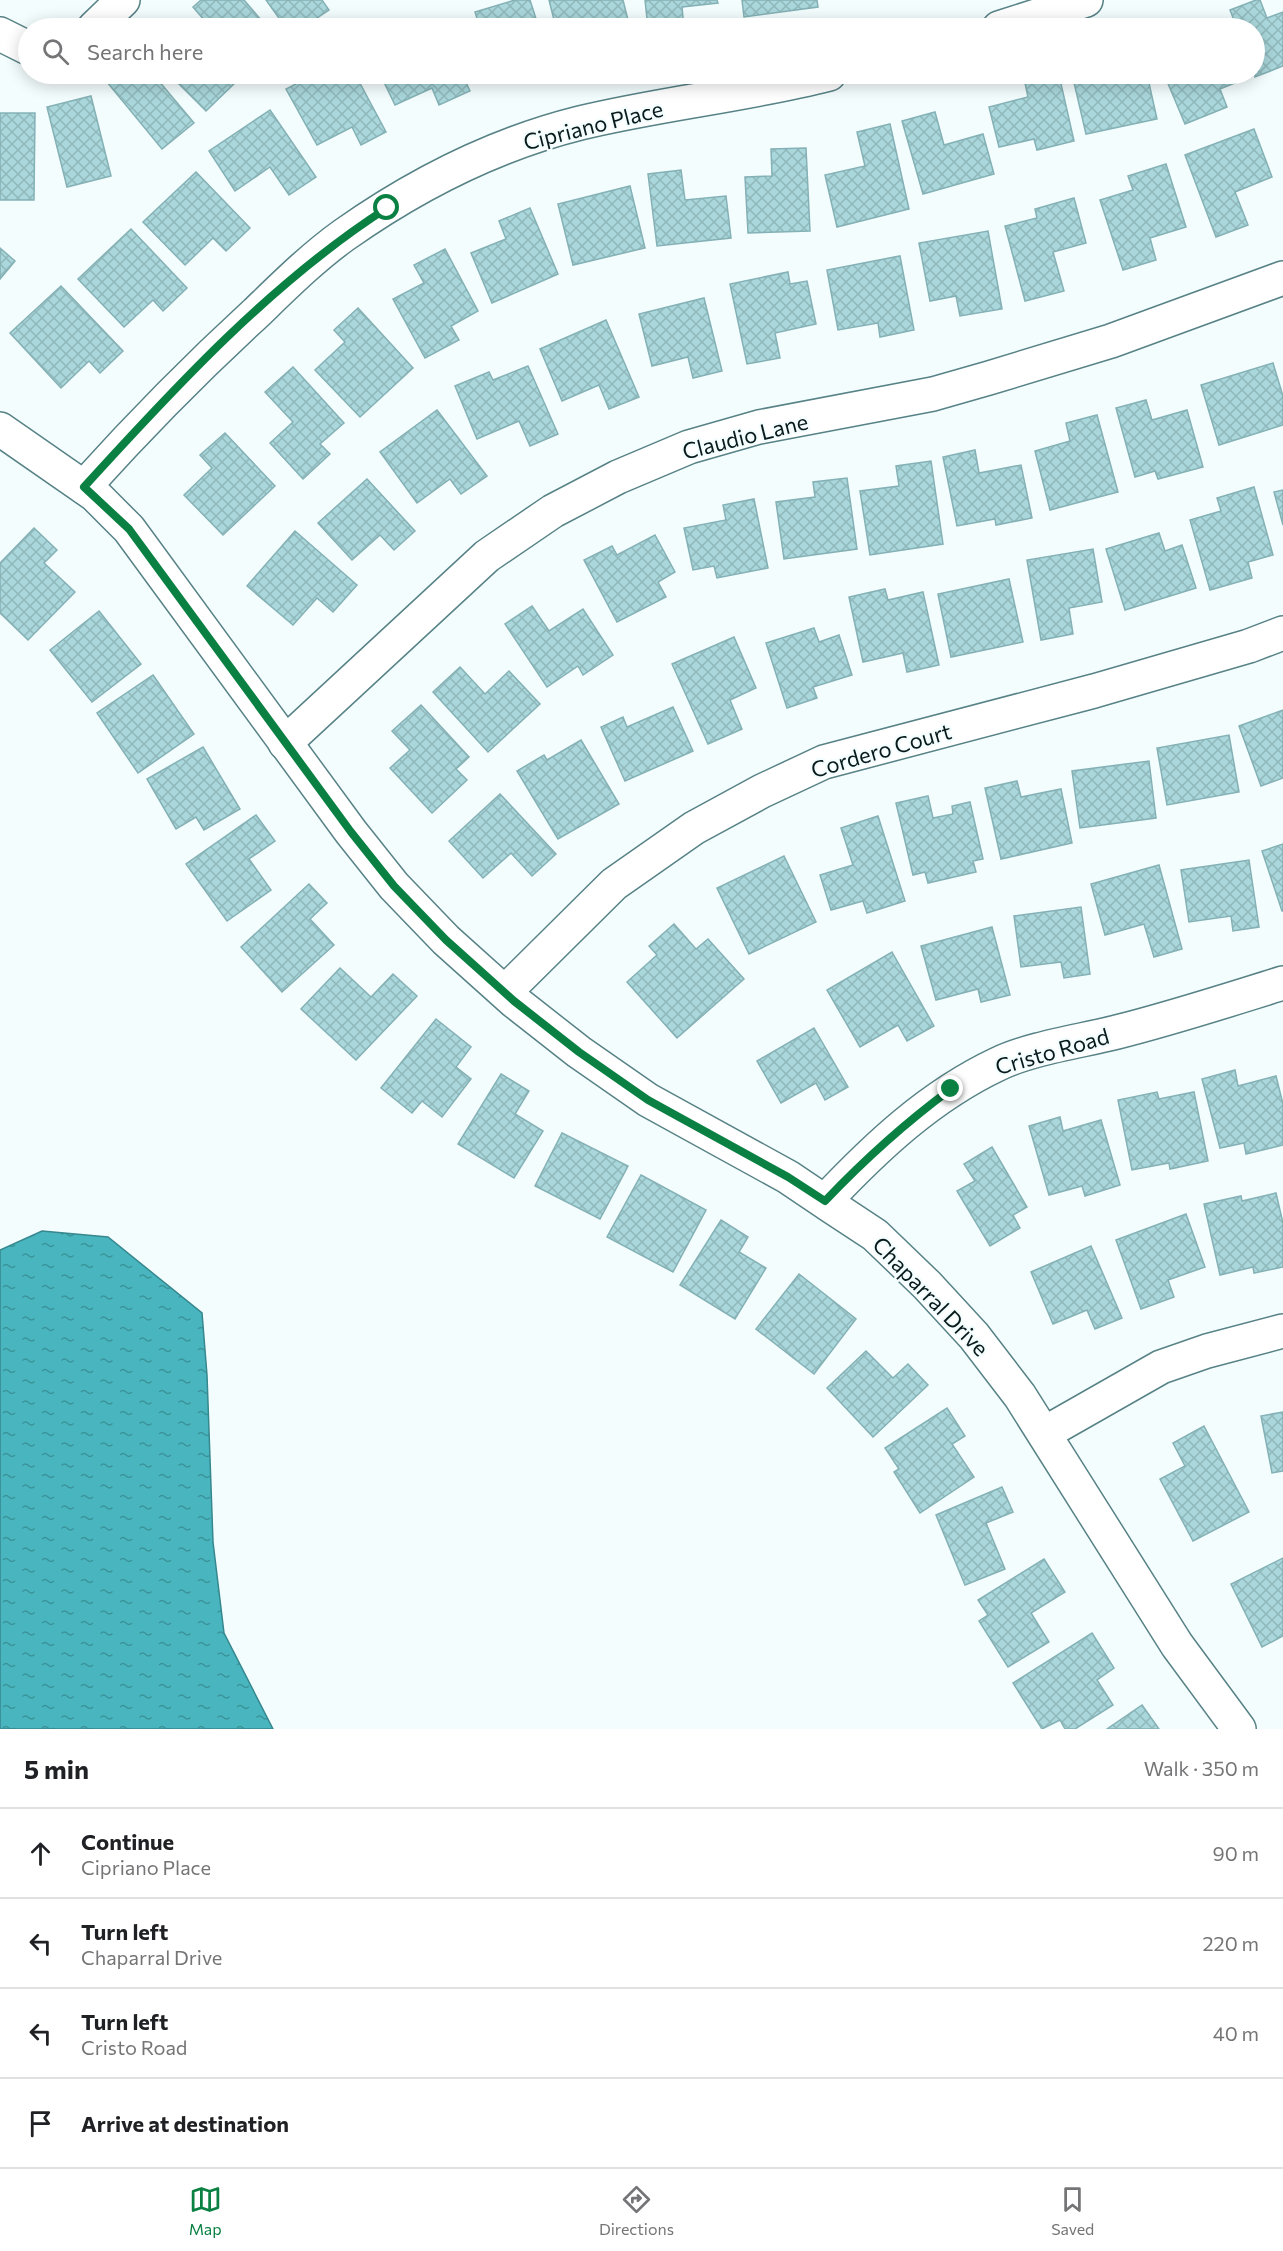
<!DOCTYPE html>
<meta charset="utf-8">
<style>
body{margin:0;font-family:Commissioner,sans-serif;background:#f2f2f2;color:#202124}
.stop{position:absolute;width:18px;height:18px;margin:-14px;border:4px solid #0b8043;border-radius:50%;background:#fff}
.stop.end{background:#0b8043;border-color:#fff;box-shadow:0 2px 6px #0008}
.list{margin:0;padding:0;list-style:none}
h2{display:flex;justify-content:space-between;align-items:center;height:78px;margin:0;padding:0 24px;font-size:26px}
h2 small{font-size:20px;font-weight:400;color:#757577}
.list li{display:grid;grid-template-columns:39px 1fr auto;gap:18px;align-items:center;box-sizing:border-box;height:90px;padding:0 24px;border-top:2px solid #e0e0e0}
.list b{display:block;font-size:22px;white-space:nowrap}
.list p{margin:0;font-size:20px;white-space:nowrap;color:#757577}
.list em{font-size:20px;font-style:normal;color:#757577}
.icon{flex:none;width:33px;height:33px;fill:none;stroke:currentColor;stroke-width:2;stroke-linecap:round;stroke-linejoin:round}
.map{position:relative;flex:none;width:1283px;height:1729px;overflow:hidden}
.search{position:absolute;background:#fff;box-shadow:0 3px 15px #0003;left:18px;right:18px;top:18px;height:66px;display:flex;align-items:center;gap:15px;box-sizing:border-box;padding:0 21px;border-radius:33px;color:#757577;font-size:22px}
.sheet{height:438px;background:#fff}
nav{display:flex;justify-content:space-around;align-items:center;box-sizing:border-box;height:84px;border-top:2px solid #e0e0e0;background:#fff;font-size:16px;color:#757577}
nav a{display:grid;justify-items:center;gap:3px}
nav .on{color:#0b8043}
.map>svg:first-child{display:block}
.water{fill:url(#water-ripples);stroke:#36878e;stroke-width:1.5}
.building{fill:url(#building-cross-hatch);stroke:#84b1b5;stroke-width:1.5}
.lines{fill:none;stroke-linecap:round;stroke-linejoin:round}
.minor-casing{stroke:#578286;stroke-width:36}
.minor{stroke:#fff;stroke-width:33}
.route{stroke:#0b8043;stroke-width:8}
.labels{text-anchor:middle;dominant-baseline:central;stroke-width:4.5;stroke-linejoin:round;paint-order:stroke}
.street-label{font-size:22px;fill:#081a1c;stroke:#f4fdfe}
</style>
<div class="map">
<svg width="1283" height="1729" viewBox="0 0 1283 1729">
<defs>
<pattern id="water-ripples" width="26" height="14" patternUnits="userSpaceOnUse" patternTransform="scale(1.5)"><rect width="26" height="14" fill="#49b6bf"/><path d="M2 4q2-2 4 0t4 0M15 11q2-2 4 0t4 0" fill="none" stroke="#3b939a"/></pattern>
<pattern id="building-cross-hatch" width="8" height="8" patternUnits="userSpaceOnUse" patternTransform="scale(1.5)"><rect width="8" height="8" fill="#a9d7db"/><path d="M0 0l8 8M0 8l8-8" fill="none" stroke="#90b8bb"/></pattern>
</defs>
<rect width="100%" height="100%" fill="#f4fdfe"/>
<path class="water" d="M42 1231 108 1237 202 1313 207 1375 213 1542 224 1633 273 1729H0V1250Z"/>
<g class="building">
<path d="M201 0H244L268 28H211L193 7Z"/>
<path d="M266 0H322L329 10 302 28H286Z"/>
<path d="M515 0H530L539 28H480L475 12Z"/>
<path d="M549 0H623L630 28H556Z"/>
<path d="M645 0H717L718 3 682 7 684 28H648Z"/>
<path d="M742 0H817L818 7 744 17Z"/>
<path d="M1256 0H1260L1267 18 1283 12V66L1255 77 1254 28H1237L1230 10Z"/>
<path d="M180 19 189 28H170Z"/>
<path d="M409 20 413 28H390Z"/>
<path d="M116 74H153L194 123 162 149 106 81Z"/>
<path d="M169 74H232L238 80 206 111Z"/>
<path d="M315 74H355L386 132 361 145 352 127 317 145 286 89Z"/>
<path d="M380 74H462L470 91 439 105 432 88 395 105Z"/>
<path d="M477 74H496L479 79Z"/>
<path d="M1072 74H1147L1157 119 1086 134Z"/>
<path d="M1164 74H1239L1242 80 1220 89 1227 107 1185 124Z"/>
<path d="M1059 75 1074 141 1037 150 1034 139 999 147 989 107 1028 97 1025 83Z"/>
<path d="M91 96 111 176 67 187 47 107Z"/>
<path d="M270 110 316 177 289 195 270 167 235 191 209 151Z"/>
<path d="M935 112 944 145 983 134 994 174 923 194 902 121Z"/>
<path d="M0 113H35L34 200H0Z"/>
<path d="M890 124 909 209 837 227 825 175 865 166 857 132Z"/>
<path d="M1254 129 1272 177 1235 192 1248 225 1216 237 1185 155Z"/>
<path d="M806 148 810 231 748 233 745 177 772 176 771 149Z"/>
<path d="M1166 164 1186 227 1150 238 1156 260 1123 270 1100 200 1133 190 1128 176Z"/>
<path d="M681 170 685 200 726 196 731 238 657 246 648 174Z"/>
<path d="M196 172 250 228 226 251 213 238 185 265 143 222Z"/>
<path d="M630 186 645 248 573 265 558 204Z"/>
<path d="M1074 198 1086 243 1053 252 1064 291 1025 301 1005 226 1037 218 1035 209Z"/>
<path d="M530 208 558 274 492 303 471 253 506 239 499 221Z"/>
<path d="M131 229 187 288 163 311 153 300 124 327 78 279Z"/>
<path d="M988 231 1002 309 960 316 956 296 930 301 919 243Z"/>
<path d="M0 248 15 261 0 279Z"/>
<path d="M445 249 478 311 451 326 459 340 425 358 393 299 424 283 414 265Z"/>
<path d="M900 256 914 330 880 337 878 323 838 330 827 270Z"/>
<path d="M788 272 790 284 807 281 816 324 775 333 780 358 747 364 730 284Z"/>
<path d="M61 286 123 351 100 373 89 361 61 388 10 333Z"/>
<path d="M704 298 722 371 693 378 688 357 652 366 639 314Z"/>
<path d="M358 308 413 368 360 417 315 370 345 342 334 330Z"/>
<path d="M606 320 639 397 609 409 599 385 562 401 540 349Z"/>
<path d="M1273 363 1283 396V425L1219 445 1201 385Z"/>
<path d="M528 366 558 434 530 446 519 421 477 439 455 386 489 372 493 380Z"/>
<path d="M293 367 344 423 320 444 330 454 303 479 270 443 293 422 265 392Z"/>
<path d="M1146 400 1152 420 1187 410 1203 467 1158 479 1155 471 1135 477 1116 408Z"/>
<path d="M437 410 487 476 461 494 450 479 417 503 380 452Z"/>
<path d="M1097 415 1118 492 1050 510 1035 451 1070 441 1066 423Z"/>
<path d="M225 433 275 486 223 535 184 495 212 468 200 455Z"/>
<path d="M975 450 979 473 1021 465 1032 518 996 525 995 519 957 526 943 457Z"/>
<path d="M931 461 943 544 870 555 860 491 899 486 896 466Z"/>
<path d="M847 478 857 549 784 559 776 502 815 497 813 482Z"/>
<path d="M367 479 415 531 394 550 380 535 352 560 318 523Z"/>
<path d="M1254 487 1273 555 1248 562 1252 578 1210 590 1190 520 1221 511 1217 498Z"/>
<path d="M1283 490V525L1274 492Z"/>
<path d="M754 499 768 568 717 578 714 566 693 570 684 528 726 520 723 505Z"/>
<path d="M34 528 57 550 44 563 75 592 28 640 0 613V563Z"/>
<path d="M295 531 357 585 333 612 317 598 293 625 247 586Z"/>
<path d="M1159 533 1165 551 1182 545 1196 588 1125 610 1106 549Z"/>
<path d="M655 535 675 572 658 582 666 597 617 622 584 560 612 546 617 555Z"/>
<path d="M1093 549 1102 602 1069 608 1073 634 1041 640 1027 560Z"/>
<path d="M1009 579 1023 642 951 657 938 594Z"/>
<path d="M885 589 888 600 923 592 939 665 907 672 903 653 863 662 849 597Z"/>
<path d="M532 606 549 631 583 609 613 655 583 675 578 666 547 687 505 624Z"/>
<path d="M99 611 141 664 92 702 50 650Z"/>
<path d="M814 628 819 642 839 635 852 675 813 687 817 698 787 708 766 643Z"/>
<path d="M734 637 756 688 730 700 742 729 708 744 672 664Z"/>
<path d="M460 667 485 694 509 671 540 704 488 752 433 692Z"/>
<path d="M153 675 194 734 138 773 97 713Z"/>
<path d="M421 705 469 757 456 769 467 780 432 813 390 768 410 750 392 731Z"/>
<path d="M673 707 693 751 625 781 601 727 623 717 627 727Z"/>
<path d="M1283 710V778L1261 786 1239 726Z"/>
<path d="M1229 735 1239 792 1167 805 1157 748Z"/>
<path d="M581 740 619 804 558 839 517 771 544 755 547 760Z"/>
<path d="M203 747 240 809 204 830 196 817 176 829 147 779Z"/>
<path d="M1149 761 1156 818 1080 828 1072 771Z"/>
<path d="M1017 781 1021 797 1061 789 1072 843 1001 859 985 788Z"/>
<path d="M500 794 556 854 532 876 511 853 483 878 449 841Z"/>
<path d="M928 796 933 818 953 814 952 806 970 802 983 859 973 861 976 872 928 883 925 872 913 875 896 803Z"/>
<path d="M256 815 275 841 249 859 271 890 227 921 186 864Z"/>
<path d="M878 816 905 901 867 913 863 901 831 910 820 875 853 865 841 828Z"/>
<path d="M1283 844V911H1282L1262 851Z"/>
<path d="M784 856 816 922 749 954 717 888Z"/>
<path d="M1249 860 1259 927 1233 931 1231 916 1189 922 1181 870Z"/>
<path d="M1159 865 1182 949 1154 957 1144 924 1105 935 1091 884Z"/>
<path d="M309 884 327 903 310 919 334 945 282 992 241 947Z"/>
<path d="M1081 907 1090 974 1064 978 1061 962 1021 967 1014 916Z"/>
<path d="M674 924 696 949 708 939 744 979 677 1038 627 982 657 955 649 946Z"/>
<path d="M992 927 1010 995 981 1002 978 989 936 1000 921 946Z"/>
<path d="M892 952 934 1026 907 1041 898 1025 860 1047 827 990Z"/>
<path d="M340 968 371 997 393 974 417 996 356 1060 301 1009Z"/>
<path d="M436 1019 471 1047 456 1067 471 1079 442 1117 422 1101 412 1113 381 1088Z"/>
<path d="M814 1028 848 1087 825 1100 816 1083 781 1103 757 1061Z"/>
<path d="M1235 1070 1238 1086 1276 1076 1283 1104V1145L1246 1154 1244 1143 1220 1148 1202 1079Z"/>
<path d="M501 1074 529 1091 515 1114 543 1131 514 1178 458 1144Z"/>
<path d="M1157 1092 1159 1099 1194 1092 1208 1161 1170 1169 1169 1163 1132 1170 1118 1100Z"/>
<path d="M1060 1117 1063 1131 1101 1120 1120 1185 1085 1196 1082 1186 1049 1195 1029 1126Z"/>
<path d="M562 1133 628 1166 600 1219 535 1186Z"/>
<path d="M992 1147 1027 1207 1013 1215 1020 1228 990 1246 957 1191 975 1181 964 1164Z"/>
<path d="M641 1175 706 1210 673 1272 607 1237Z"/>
<path d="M1276 1193 1283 1223V1267L1254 1273 1253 1267 1220 1275 1204 1204 1241 1196 1242 1201Z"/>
<path d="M1186 1214 1205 1267 1168 1280 1174 1297 1141 1309 1116 1240Z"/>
<path d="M721 1220 748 1237 739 1252 766 1268 735 1319 680 1285Z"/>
<path d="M1091 1246 1122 1318 1095 1329 1087 1310 1053 1324 1031 1272Z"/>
<path d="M799 1274 856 1319 814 1374 756 1329Z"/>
<path d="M866 1351 893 1378 908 1364 928 1385 873 1437 827 1388Z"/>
<path d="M947 1408 965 1436 952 1444 974 1477 920 1513 894 1472 899 1469 885 1448Z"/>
<path d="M1283 1412V1471L1272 1473 1261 1416Z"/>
<path d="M1204 1426 1249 1512 1193 1541 1160 1479 1185 1466 1173 1443Z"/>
<path d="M1002 1487 1013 1512 986 1523 1005 1569 965 1585 936 1515Z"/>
<path d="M1283 1558V1636L1262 1647 1231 1584Z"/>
<path d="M1044 1559 1065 1592 1031 1613 1049 1642 1008 1667 979 1621 988 1615 978 1600Z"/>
<path d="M1092 1633 1114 1668 1097 1680 1113 1705 1075 1729H1065L1060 1720 1042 1729 1013 1683Z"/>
<path d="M1142 1705 1159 1729H1107Z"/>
</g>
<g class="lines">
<defs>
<g id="minor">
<path d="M94 28 123 0"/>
<path d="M999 28 1086 0"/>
<path d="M0 34 28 48"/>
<path d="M0 429 95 495 129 529 351 832 394 886 446 940 514 1001 579 1052 648 1100 788 1177 831 1206 875 1235 927 1285 974 1336 1020 1396 1177 1645 1239 1729"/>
<path d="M84 487C139 426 196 368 256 313 284 286 312 258 344 235 415 185 496 144 580 123 662 103 747 95 829 74"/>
<path d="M285 743 487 556 553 511 618 477 689 447 759 427 933 394 989 378 1111 341 1283 278"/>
<path d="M505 992 614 884 694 828 762 791 824 762 1094 691 1249 646 1283 633"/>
<path d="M825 1201C876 1147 930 1096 998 1064 1031 1048 1082 1041 1117 1032 1173 1018 1228 1000 1283 983"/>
<path d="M1045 1433 1161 1367 1207 1351 1283 1331"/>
</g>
</defs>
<use href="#minor" class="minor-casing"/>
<use href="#minor" class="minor"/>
</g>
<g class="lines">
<path class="route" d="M387 208C273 281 175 387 84 487L129 529 351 832 394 886 446 940 514 1001 579 1052 648 1100 788 1177 825 1201C864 1160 905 1123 951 1089"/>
</g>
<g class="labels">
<g class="street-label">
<text transform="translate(593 125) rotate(-14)">Cipriano Place</text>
<text transform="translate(745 436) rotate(-14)">Claudio Lane</text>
<text transform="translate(881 750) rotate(-16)">Cordero Court</text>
<text transform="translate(1052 1051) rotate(-16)">Cristo Road</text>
<text transform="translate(931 1296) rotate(46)">Chaparral Drive</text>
</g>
</g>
</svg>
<div class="stop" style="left:387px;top:208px"></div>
<div class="stop end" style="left:951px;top:1089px"></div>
<div class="search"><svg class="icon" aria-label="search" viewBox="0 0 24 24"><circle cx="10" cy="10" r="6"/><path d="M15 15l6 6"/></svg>Search here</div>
</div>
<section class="sheet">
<h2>5 min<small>Walk · 350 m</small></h2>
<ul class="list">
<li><svg class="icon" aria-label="ahead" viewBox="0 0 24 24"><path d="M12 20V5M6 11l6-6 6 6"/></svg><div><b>Continue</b><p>Cipriano Place</p></div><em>90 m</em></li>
<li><svg class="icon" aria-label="left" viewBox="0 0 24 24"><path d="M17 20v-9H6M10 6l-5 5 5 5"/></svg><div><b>Turn left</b><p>Chaparral Drive</p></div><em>220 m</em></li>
<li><svg class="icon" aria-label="left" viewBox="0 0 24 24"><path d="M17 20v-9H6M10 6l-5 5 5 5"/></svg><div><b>Turn left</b><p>Cristo Road</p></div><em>40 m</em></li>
<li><svg class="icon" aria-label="arrive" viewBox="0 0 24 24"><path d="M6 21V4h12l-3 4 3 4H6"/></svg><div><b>Arrive at destination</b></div></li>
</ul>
</section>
<nav>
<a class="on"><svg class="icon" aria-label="map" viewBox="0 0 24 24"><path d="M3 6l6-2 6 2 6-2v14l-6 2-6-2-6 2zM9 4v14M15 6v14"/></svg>Map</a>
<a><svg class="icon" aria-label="directions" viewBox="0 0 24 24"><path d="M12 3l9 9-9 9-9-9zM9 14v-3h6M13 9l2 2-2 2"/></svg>Directions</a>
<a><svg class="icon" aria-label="saved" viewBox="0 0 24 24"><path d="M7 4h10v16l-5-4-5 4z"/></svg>Saved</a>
</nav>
